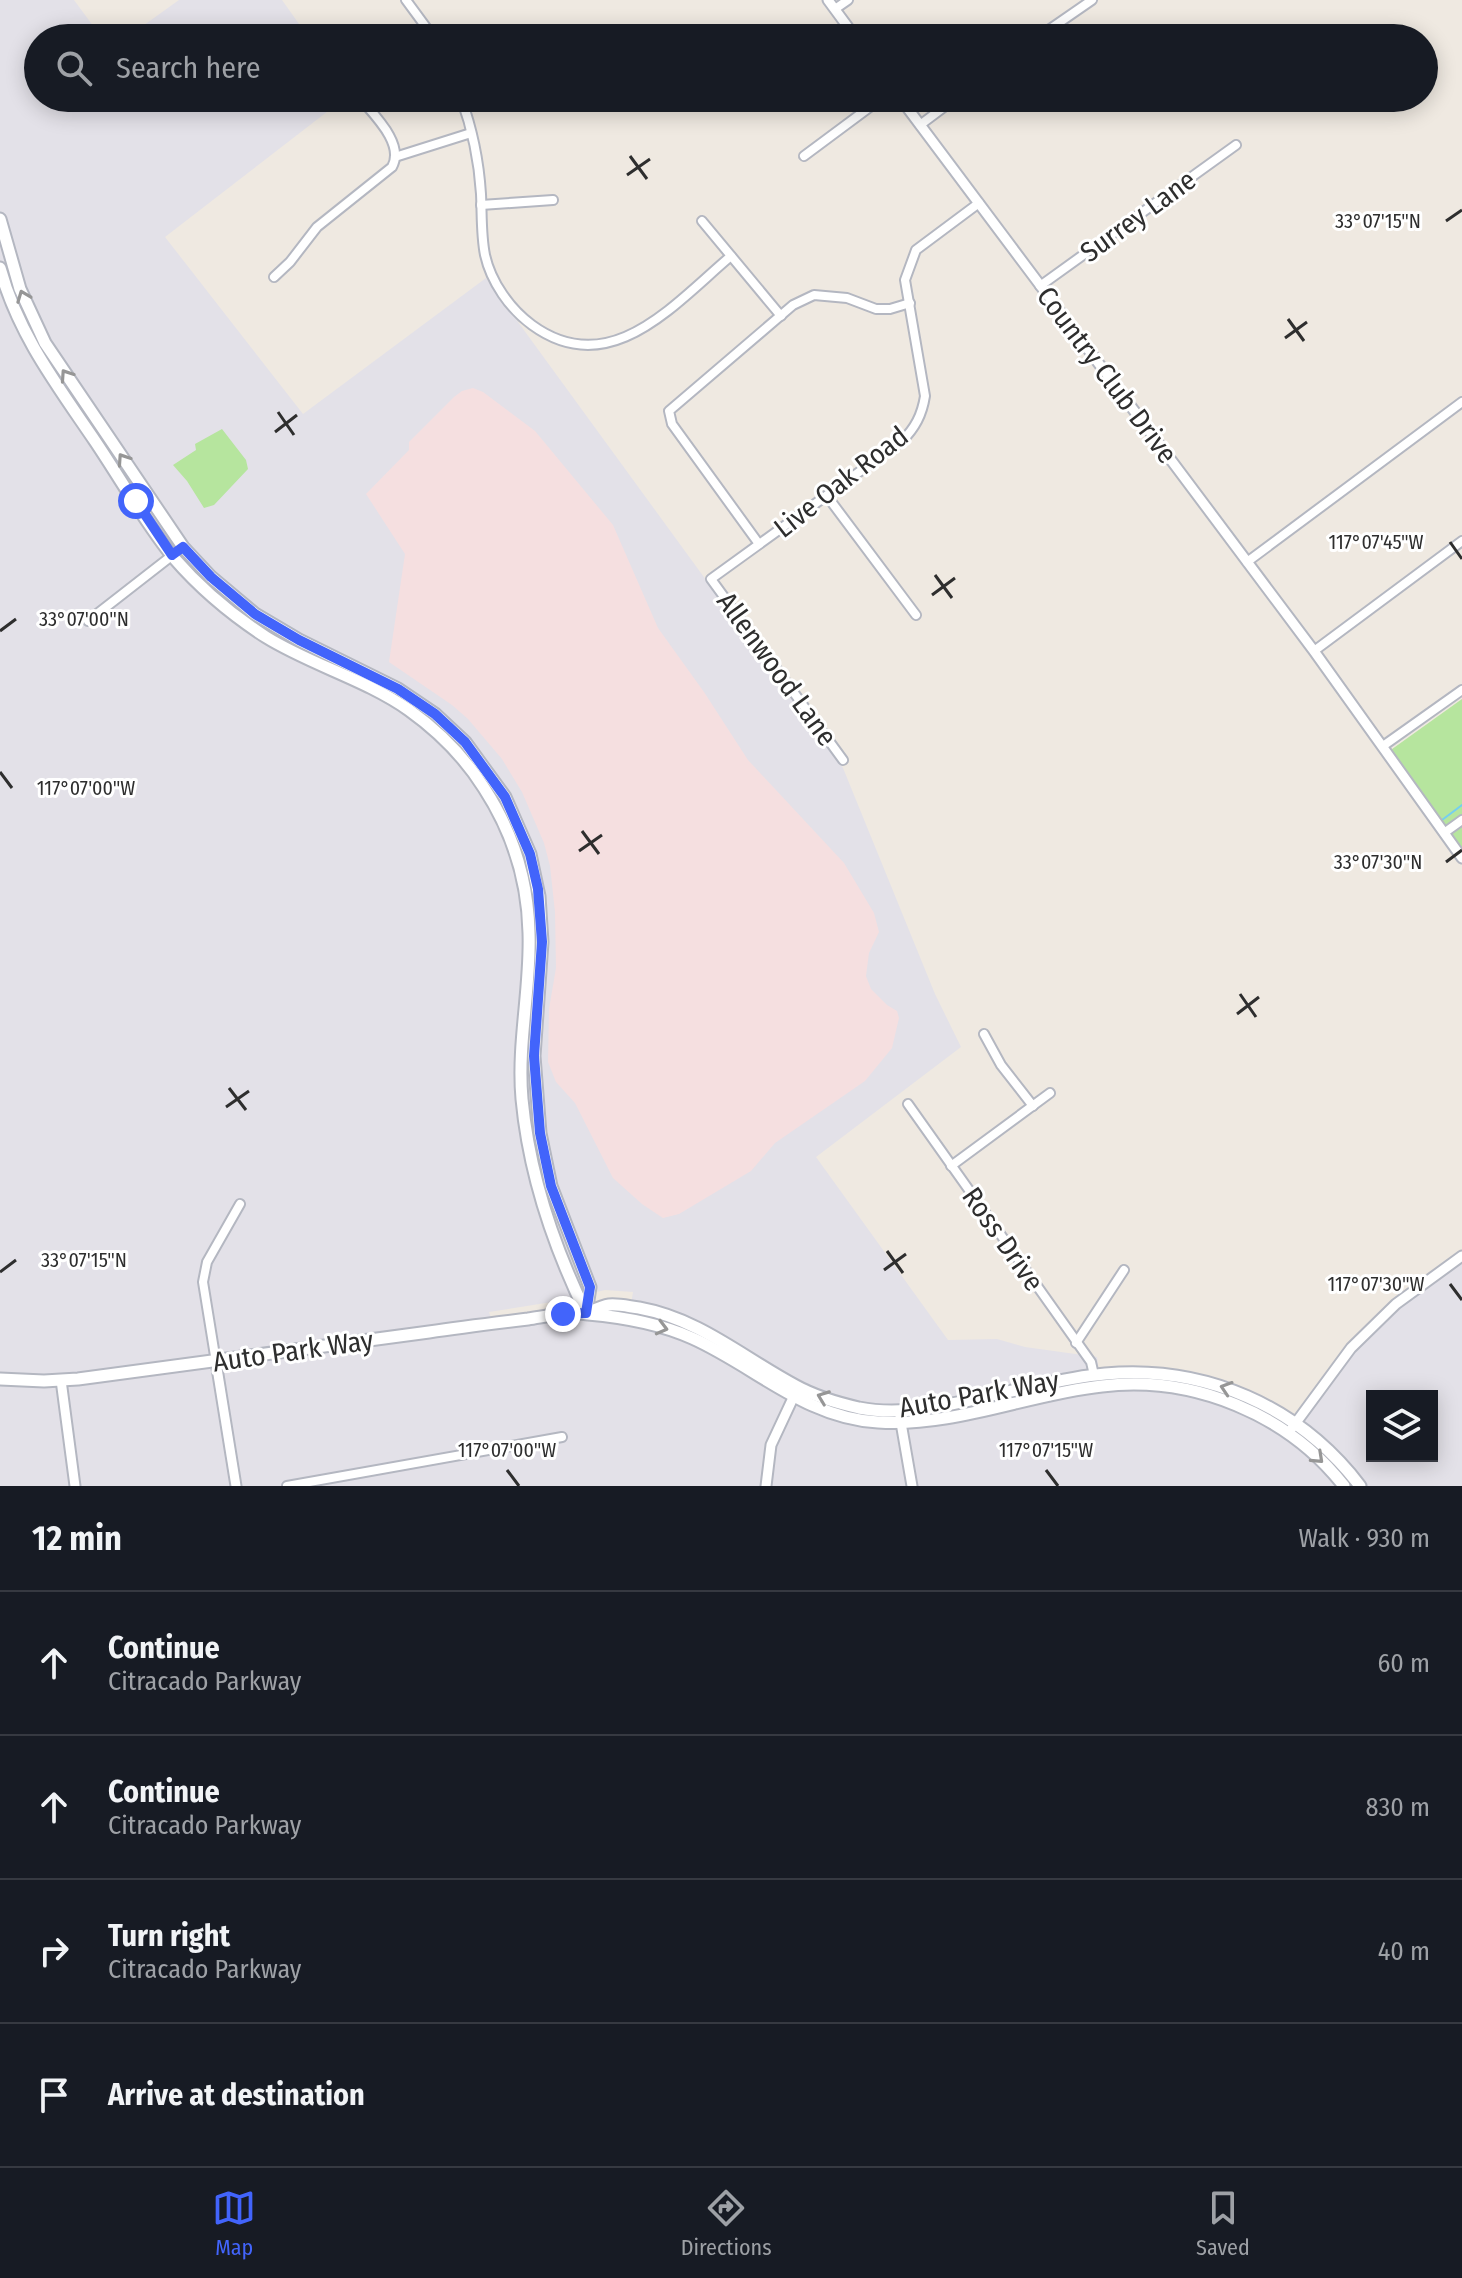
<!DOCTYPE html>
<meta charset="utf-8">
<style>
body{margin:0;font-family:"Fira Sans Condensed",sans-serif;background:#20242c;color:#f1f3f6}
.controls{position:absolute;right:24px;bottom:24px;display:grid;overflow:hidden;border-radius:0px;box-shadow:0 4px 20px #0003}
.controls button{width:72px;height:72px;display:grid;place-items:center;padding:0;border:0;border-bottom:2px solid #363941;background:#171b24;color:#f1f3f6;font:40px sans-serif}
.stop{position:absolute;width:24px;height:24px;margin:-18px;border:6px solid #4264fb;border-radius:50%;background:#fff}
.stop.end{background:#4264fb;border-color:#fff;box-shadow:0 2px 8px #0008}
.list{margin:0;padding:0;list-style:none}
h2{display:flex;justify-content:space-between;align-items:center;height:104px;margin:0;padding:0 32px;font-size:34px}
h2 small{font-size:26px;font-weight:400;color:#9ea1a6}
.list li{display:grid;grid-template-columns:52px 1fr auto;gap:24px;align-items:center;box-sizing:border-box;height:144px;padding:0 32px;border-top:2px solid #363941}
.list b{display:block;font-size:30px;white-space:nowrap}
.list p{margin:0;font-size:26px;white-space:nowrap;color:#9ea1a6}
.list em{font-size:26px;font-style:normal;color:#9ea1a6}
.icon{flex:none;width:44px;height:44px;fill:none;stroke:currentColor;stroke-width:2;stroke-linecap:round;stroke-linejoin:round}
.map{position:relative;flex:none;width:1462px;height:1486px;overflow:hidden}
.search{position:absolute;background:#171b24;box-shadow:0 4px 20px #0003;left:24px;right:24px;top:24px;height:88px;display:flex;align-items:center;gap:20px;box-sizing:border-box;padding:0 28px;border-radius:44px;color:#9ea1a6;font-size:30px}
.sheet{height:680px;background:#171b24}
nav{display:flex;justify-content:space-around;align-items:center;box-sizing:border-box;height:112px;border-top:2px solid #363941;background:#171b24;font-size:22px;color:#9ea1a6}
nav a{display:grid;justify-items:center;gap:4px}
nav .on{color:#4264fb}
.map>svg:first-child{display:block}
.industrial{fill:#e3e1e8;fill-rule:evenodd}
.medical{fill:#f5dfe0}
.green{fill:#b6e59e}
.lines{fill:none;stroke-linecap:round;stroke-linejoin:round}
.stream{stroke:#75cff0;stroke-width:2}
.minor-casing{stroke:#b4b7c1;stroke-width:12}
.tertiary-casing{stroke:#b4b7c1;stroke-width:13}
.secondary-casing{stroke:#b4b7c1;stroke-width:15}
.minor{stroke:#fff;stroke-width:8}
.tertiary{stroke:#fff;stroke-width:9}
.secondary{stroke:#fff;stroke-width:11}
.oneway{stroke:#969696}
.route{stroke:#4264fb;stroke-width:10}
.ticks{fill:none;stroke:#2e2e2e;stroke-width:3}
.labels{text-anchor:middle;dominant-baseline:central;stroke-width:6;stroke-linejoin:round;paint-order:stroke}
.street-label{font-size:28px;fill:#2e2e2e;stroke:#fff}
.ticks-label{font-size:20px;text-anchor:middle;fill:#2e2e2e;stroke:#fff;stroke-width:6;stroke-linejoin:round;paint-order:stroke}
</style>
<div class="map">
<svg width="1462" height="1486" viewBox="0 0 1462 1486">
<rect width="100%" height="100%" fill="#efe9e1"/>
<g class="industrial">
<path d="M0 0H74L102 38H38V98H345L165 237 303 414 486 278 843 768 935 994 961 1047 816 1157 948 1340 997 1339 1025 1347 1097 1357 1100 1380 1179 1382 1237 1399 1265 1412 1290 1428 1354 1344 1462 1256V1486H0ZM605 1290 633 1292 630 1311H603L493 1324 489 1312 558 1301ZM1372 1396H1432V1456H1372Z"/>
<path d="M179 0H282L309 38H126Z"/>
</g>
<path class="medical" d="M473 388 483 392 535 431 613 525 658 628 704 692 748 760 844 863 874 913 879 932 869 953 866 976 871 989 887 1005 897 1011 899 1018 892 1048 865 1081 775 1143 751 1171 679 1214 663 1218 642 1204 613 1178 575 1103 556 1082 548 1062 549 1009 556 968 555 912 550 866 544 843 522 792 502 759 468 719 452 705 389 662 405 554 366 494 409 450V442L454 397 462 391Z"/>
<g class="green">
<path d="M222 429 246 460 248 469 214 505 204 508 187 481 173 465 196 450 195 444Z"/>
<path d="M1462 699V856L1388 752Z"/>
</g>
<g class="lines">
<path class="stream" d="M1442 820 1462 805"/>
<defs>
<g id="minor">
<path d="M406 0 434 38"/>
<path d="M835 9 848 0"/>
<path d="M1037 38 1092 0"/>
<path d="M461 98C472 128 479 162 481 194 482 214 481 235 485 255 491 282 510 309 532 325 610 382 674 304 731 256"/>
<path d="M920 125 956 98"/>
<path d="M804 156 882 98"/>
<path d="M395 157 471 133"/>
<path d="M481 205 553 200"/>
<path d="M702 221 781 316"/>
<path d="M274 277 290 262 317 227 392 167C405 144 374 115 360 98"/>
<path d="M1040 286 1236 145"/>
<path d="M827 496 916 615"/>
<path d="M759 544 672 424 669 411 793 305 814 295 847 298 876 309H890L910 303"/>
<path d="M1247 562 1462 402"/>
<path d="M88 621 183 547"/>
<path d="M1314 651 1462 541"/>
<path d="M1383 746 1462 690"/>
<path d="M843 760 711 579 902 441C915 428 922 415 925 396L905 280 916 250 979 203"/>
<path d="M1444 833 1462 820"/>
<path d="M984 1034 1001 1065 1033 1106"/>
<path d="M908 1104 1091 1362 1094 1375"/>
<path d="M951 1166 1050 1093"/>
<path d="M1076 1343 1124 1270"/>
<path d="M216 1362 203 1282 207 1262 240 1204"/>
<path d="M287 1486 562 1437"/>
</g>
<g id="tertiary">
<path d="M828 0 856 38"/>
<path d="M900 98 1314 651 1462 858"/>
<path d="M216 1362 236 1486"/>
<path d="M61 1380 75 1486"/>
<path d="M900 1417 912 1486"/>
<path d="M1292 1428 1351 1348 1396 1304 1462 1256"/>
<path d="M766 1486 771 1445 793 1398"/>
</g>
<g id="secondary">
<path d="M0 219 20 289 45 343 183 547 211 577 255 614 299 640 398 689 435 714 465 742 505 797 530 854 539 896 542 942 534 1056 540 1133 551 1186 590 1287 586 1313"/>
<path d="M0 268C18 334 57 385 95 441 120 478 146 524 174 558 200 588 232 615 266 637 311 665 365 679 409 710 437 730 465 758 484 788 512 831 528 881 529 933 531 988 517 1043 522 1099 529 1174 553 1245 586 1313"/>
<path d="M587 1313C594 1310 602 1306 609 1305 619 1304 630 1307 639 1308 700 1319 743 1358 796 1386 816 1397 837 1403 859 1408 905 1417 953 1404 997 1394 1033 1387 1069 1377 1105 1374 1205 1365 1299 1406 1360 1486"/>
<path d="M0 1379 44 1381 78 1379C195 1364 312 1348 429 1332 462 1327 495 1323 528 1319 548 1316 569 1311 588 1314 622 1317 661 1324 692 1338 755 1366 805 1418 878 1422 955 1427 1027 1394 1102 1386 1193 1375 1288 1414 1344 1486"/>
</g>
</defs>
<use href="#minor" class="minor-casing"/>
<use href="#tertiary" class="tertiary-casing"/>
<use href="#secondary" class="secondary-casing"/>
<use href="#minor" class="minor"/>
<use href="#tertiary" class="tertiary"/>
<use href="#secondary" class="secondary"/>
</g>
<defs><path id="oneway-chevron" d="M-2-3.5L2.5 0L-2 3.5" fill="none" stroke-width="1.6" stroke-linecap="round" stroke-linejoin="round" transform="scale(2)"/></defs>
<g class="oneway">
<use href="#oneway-chevron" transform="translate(23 296) rotate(-111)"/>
<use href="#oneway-chevron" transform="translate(66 375) rotate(-124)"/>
<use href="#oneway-chevron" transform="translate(123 459) rotate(-124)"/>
<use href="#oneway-chevron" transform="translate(662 1328) rotate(15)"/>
<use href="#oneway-chevron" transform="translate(1226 1388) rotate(-162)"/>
<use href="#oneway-chevron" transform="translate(823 1397) rotate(-159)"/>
<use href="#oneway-chevron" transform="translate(1318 1458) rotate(43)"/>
</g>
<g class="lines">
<path class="route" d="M136 501 172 555 183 547 211 577 255 614 299 640 398 689 435 714 465 742 505 797 530 854 538 889 542 942 534 1056 540 1133 551 1186 590 1287 586 1313 563 1314"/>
</g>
<path class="ticks" d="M630 156 647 179M627 175 650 159M1446 221 1462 210M1288 319 1304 341M1285 338 1307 322M278 412 294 435M275 432 297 415M1450 542 1462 559M935 575 952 598M932 595 955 578M0 631 16 619M0 772 12 788M582 831 599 854M579 851 602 835M1446 862 1462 850M1240 994 1256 1017M1237 1014 1259 997M229 1088 246 1110M226 1107 249 1091M887 1251 903 1273M884 1270 906 1254M0 1272 16 1260M1450 1284 1462 1300M507 1470 519 1486M1046 1470 1058 1486"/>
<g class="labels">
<g class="street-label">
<text transform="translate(1138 216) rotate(-36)">Surrey Lane</text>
<text transform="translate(1107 375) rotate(53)">Country Club Drive</text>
<text transform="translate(841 482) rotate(-38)">Live Oak Road</text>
<text transform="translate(777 669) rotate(54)">Allenwood Lane</text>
<text transform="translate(1003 1239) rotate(55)">Ross Drive</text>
<text transform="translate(293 1351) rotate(-8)">Auto Park Way</text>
<text transform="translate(979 1394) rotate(-10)">Auto Park Way</text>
</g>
</g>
<g class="ticks-label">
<text x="1378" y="228">33°07'15"N</text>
<text x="1376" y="549">117°07'45"W</text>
<text x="84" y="626">33°07'00"N</text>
<text x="86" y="795">117°07'00"W</text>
<text x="1378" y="869">33°07'30"N</text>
<text x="84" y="1267">33°07'15"N</text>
<text x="1376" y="1291">117°07'30"W</text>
<text x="507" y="1457">117°07'00"W</text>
<text x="1046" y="1457">117°07'15"W</text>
</g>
</svg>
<div class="controls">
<button><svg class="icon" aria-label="layers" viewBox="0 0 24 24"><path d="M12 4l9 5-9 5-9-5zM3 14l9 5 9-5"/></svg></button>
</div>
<div class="stop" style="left:136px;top:501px"></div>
<div class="stop end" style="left:563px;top:1314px"></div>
<div class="search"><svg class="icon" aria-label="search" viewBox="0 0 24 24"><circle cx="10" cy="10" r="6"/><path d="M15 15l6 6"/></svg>Search here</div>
</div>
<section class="sheet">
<h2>12 min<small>Walk · 930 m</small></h2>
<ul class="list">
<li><svg class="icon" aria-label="ahead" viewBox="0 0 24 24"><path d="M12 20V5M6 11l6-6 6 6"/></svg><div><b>Continue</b><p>Citracado Parkway</p></div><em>60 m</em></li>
<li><svg class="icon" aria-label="ahead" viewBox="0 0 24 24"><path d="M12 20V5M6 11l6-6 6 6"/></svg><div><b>Continue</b><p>Citracado Parkway</p></div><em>830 m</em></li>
<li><svg class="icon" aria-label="right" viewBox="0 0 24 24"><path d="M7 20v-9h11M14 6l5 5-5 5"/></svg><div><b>Turn right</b><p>Citracado Parkway</p></div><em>40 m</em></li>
<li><svg class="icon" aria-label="arrive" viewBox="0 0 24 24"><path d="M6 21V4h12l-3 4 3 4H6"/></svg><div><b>Arrive at destination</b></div></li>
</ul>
</section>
<nav>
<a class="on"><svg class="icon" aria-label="map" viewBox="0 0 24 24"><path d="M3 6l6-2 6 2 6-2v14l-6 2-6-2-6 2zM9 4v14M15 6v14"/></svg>Map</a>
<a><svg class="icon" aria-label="directions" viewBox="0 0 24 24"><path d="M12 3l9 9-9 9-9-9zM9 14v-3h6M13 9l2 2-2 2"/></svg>Directions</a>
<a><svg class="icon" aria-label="saved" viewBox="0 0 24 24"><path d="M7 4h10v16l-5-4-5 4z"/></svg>Saved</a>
</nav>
